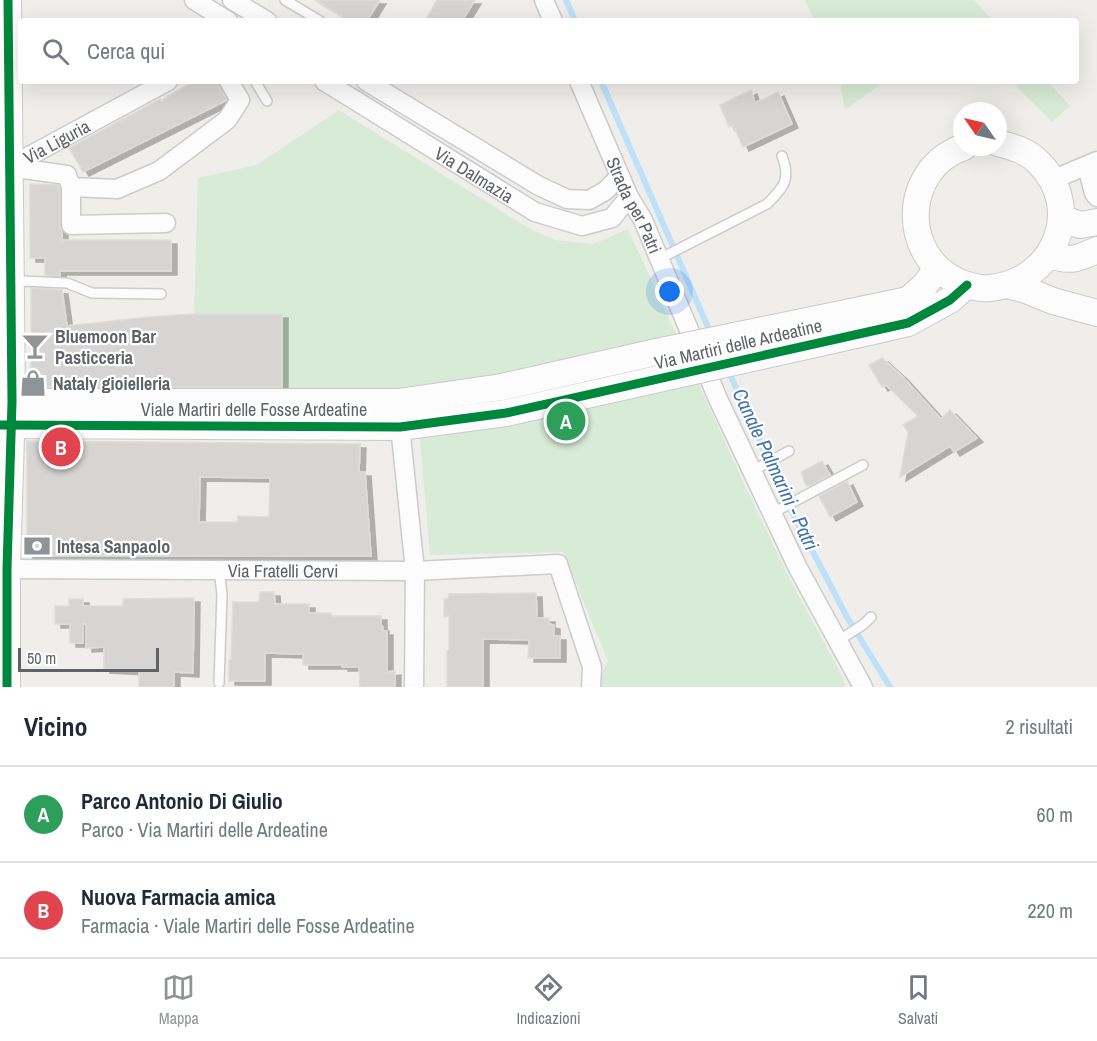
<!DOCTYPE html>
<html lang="it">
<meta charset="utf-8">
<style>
body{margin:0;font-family:"Archivo Narrow",sans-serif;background:#f2f2f3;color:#1f2937}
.compass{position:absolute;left:953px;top:102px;width:54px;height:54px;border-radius:50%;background:#fff;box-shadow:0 6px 24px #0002;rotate:304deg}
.scale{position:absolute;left:18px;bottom:15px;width:141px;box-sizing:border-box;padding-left:6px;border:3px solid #5f6368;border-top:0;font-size:16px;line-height:21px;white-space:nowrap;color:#5f6368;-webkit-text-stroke:4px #fff;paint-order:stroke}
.you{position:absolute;left:670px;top:292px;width:21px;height:21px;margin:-15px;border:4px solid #fff;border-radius:50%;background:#1a73e8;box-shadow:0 0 0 9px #1a73e833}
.badge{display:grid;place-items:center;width:39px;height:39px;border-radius:50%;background:#919496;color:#fff;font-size:20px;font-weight:700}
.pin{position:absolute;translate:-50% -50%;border:3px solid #fff;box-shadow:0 2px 6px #0006}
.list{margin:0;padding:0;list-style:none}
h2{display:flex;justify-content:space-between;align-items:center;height:78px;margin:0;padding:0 24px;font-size:26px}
h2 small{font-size:20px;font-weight:400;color:#747a83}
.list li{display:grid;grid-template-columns:39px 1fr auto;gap:18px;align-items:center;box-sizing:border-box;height:96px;padding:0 24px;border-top:2px solid #e0e1e3}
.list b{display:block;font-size:22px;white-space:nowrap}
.list p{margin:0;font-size:20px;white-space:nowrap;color:#747a83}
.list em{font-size:20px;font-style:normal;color:#747a83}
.icon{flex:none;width:33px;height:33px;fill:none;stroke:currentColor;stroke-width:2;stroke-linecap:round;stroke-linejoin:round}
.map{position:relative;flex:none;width:1097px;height:687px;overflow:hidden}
.search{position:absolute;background:#fff;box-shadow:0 6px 24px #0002;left:18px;right:18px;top:18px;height:66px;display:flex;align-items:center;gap:15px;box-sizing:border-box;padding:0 21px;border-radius:6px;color:#747a83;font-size:22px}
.sheet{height:270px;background:#fff}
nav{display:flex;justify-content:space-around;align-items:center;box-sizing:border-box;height:84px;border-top:2px solid #e0e1e3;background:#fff;font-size:16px;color:#747a83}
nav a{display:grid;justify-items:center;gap:3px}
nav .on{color:#919496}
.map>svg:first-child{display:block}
.green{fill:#d8ebd6}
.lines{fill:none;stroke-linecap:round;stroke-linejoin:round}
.stream{stroke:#bfe0f9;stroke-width:6}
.building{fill:#d6d5d3;stroke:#deddd9;stroke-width:1.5;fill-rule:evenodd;filter:url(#shadow)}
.lane-casing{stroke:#cbcccc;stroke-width:12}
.street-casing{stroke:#cbcccc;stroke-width:21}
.secondary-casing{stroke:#cacacb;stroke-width:28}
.lane{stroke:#fdfcfc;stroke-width:9}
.street{stroke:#fdfcfc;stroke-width:18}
.secondary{stroke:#fdfcfc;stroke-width:26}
.secondary-bridge-casing{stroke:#cacacb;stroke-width:28;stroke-linecap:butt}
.secondary-bridge{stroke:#fdfcfc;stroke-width:26}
.cycleway-casing{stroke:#fff;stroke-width:13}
.cycleway{stroke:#00873e;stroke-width:9}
.labels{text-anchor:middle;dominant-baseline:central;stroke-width:4.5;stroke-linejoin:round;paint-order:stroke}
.street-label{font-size:18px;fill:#5f6368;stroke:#fff}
.poi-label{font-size:18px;font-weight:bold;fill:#5f6368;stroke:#fff;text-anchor:start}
.water-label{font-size:20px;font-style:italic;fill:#4174aa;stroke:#fff}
</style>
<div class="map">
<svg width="1097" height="687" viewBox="0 0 1097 687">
<defs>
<filter id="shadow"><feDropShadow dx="6" dy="4" stdDeviation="0" flood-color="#0004"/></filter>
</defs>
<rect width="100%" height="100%" fill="#efeeea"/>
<g class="green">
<path d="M805 0H974L993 21H815Z"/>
<path d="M840 81H885L845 110Z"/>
<path d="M1011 81H1047L1070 106 1052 122Z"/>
<path d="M339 110 527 227 555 240 593 244 628 229 746 488 787 574 843 678 845 687H601V674L608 661 563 552 430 555 420 439 413 392 282 393V314H194L198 178 257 165Z"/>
</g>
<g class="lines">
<g class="stream">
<path d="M566 0 575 21"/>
<path d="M601 81 711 334"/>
<path d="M728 370 791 510 847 617 890 687"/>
</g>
</g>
<g class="building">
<path d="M315 0H380L367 21H350Z"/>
<path d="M437 0H475L462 21H425Z"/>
<path d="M195 81H218L219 87 227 100 83 172 69 148 160 99 161 101 180 89Z"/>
<path d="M751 90 755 103 778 92 792 124 743 147 733 125 729 127 720 105Z"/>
<path d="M30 184 59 185 60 189V225L62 232V240H171V271H60V276L45 275V258H30Z"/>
<path d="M31 288 62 290 67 326 148 317 194 314H282V387H30V373H31Z"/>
<path d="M882 358 902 376 941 419 950 410 977 438 954 452 950 446 900 477 908 432 903 425 918 416 886 385 882 387 869 365Z"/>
<path d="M27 441 360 444 359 472H365L371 556H27ZM200 477 270 478 269 517 238 516V522H199Z"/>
<path d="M822 461 830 475 810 486 806 485 801 472Z"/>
<path d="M847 481 857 502 830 517 819 496Z"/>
<path d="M260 592H274L275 604H309V613H331V616H381V626L383 627V631H387V672L395 671V687H360L359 667H342V665H303V654L265 653V681H229V660H231L233 602H259Z"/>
<path d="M536 593 537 618H549V624L554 625V636H560V658H528L529 640 483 639V687H447V651L449 650V616L444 617V599H448L449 594Z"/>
<path d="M194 598 193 673 174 672V687H139V671L104 669V647L86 648V624H83V643H70V624H55V606H69V599H83V606H123V599Z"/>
</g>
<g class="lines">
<defs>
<g id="lane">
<path d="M285 0 320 21"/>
<path d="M255 81 267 101"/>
<path d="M659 259 767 204C784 187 791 180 782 156"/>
<path d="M12 282 23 281 67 283 92 293 161 294"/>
<path d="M752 471 789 451"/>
<path d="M772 512 782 508 863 465"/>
<path d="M219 570 222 594 219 683"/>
<path d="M838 641 864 624 871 617"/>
</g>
<g id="street">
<path d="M194 0 228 21"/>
<path d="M232 0 267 21"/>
<path d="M544 0 553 21"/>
<path id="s1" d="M324 81 535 212 582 226 612 218 629 197"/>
<path d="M366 81 539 186 567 199 589 200 605 191 620 176"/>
<path id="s2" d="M579 81 629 197 643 220 718 399 798 568 863 687"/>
<path d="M1087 166 1094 193 1097 197"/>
<path d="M9 167 67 175 71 187 117 189 159 171 227 120 240 100 229 81"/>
<path id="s3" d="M9 167 168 81"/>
<path d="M1052 180 1097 161"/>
<path d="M71 187V225L166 223"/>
<path d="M399 416 415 571 414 687"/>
<path id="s4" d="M7 569 415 571 558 564 592 667 591 687"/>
</g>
<g id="secondary">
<path d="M964 147C902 168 899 256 959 282 968 286 980 289 990 288 1054 282 1085 209 1039 163 1028 151 1013 147 998 143"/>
<path d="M1061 218 1080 225 1097 222"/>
<path d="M1049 255C1071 262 1077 259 1097 250"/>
<path d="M1007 285 1026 290 1053 301 1097 313"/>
<path d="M865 309 908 300 925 285 937 268"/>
<path d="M869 332 908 323 950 300 967 285"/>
<path d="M0 402H398L502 387"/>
<path d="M0 425 400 427 506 413"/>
<path d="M7 687V569L12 402 8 0"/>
</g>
</defs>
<use href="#lane" class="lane-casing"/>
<use href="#street" class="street-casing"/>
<use href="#secondary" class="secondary-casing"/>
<use href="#lane" class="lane"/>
<use href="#street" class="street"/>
<use href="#secondary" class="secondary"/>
<defs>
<g id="secondary-bridge">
<path d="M502 387 652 353 865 309"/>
<path d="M506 413 869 332"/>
</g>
</defs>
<use href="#secondary-bridge" class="secondary-bridge-casing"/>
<use href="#secondary-bridge" class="secondary-bridge"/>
<defs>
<g id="cycleway">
<path d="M0 425 400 427 506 413 908 323 950 300 967 285"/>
<path d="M7 687V569L12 402 8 0"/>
</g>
</defs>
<use href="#cycleway" class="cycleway-casing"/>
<use href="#cycleway" class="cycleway"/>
</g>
<defs>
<symbol id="bar-bare" viewBox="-9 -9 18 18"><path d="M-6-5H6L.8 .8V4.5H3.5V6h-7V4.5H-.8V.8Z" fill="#919496" stroke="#fff" stroke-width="2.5" paint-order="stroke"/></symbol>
<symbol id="shop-bare" viewBox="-9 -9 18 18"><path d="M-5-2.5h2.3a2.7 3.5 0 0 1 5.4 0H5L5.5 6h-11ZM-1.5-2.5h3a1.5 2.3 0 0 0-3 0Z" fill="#919496" stroke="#fff" stroke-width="2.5" paint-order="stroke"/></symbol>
<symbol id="bank-bare" viewBox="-9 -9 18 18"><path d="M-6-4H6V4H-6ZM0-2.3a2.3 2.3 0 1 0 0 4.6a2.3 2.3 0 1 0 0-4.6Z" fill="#919496" stroke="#fff" stroke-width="2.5" paint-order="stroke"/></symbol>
</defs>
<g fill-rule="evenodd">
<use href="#bar-bare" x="16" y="327" width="38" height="38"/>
<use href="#shop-bare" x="14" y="364" width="38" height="38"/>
<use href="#bank-bare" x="18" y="527" width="38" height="38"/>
</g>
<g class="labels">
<g class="street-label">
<text stroke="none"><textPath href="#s3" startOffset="54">Via Liguria</textPath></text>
<text stroke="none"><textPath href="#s1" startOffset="177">Via Dalmazia</textPath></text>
<text stroke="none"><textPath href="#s2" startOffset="136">Strada per Patri</textPath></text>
<text transform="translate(738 344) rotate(-13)">Via Martiri delle Ardeatine</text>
<text x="254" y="409">Viale Martiri delle Fosse Ardeatine</text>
<text stroke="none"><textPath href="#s4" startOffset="276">Via Fratelli Cervi</textPath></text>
</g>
<g class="poi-label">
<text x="55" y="336">Bluemoon Bar<tspan x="55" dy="21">Pasticceria</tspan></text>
<text x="53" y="383">Nataly gioielleria</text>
<text x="57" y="546">Intesa Sanpaolo</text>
</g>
<g class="water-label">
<text transform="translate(776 469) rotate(65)">Canale Palmarini - Patri</text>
</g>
</g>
</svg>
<svg class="compass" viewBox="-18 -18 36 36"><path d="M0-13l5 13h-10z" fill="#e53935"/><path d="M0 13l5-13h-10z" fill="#747a83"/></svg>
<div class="scale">50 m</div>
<div class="you"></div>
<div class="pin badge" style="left:566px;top:421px;background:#2e9e5b">A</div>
<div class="pin badge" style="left:61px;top:447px;background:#e0444e">B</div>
<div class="search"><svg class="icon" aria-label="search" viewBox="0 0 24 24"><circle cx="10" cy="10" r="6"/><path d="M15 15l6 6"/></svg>Cerca qui</div>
</div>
<section class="sheet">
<h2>Vicino<small>2 risultati</small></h2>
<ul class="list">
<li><span class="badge" style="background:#2e9e5b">A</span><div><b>Parco Antonio Di Giulio</b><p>Parco · Via Martiri delle Ardeatine</p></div><em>60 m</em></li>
<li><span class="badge" style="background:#e0444e">B</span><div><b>Nuova Farmacia amica</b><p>Farmacia · Viale Martiri delle Fosse Ardeatine</p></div><em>220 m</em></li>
</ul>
</section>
<nav>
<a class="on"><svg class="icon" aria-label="map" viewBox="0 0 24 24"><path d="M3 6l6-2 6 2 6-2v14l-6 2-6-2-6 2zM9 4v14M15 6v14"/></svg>Mappa</a>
<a><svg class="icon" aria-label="directions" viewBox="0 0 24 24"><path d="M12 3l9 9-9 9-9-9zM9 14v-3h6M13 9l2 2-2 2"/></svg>Indicazioni</a>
<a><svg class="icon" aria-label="saved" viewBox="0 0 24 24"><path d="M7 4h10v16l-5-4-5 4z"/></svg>Salvati</a>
</nav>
